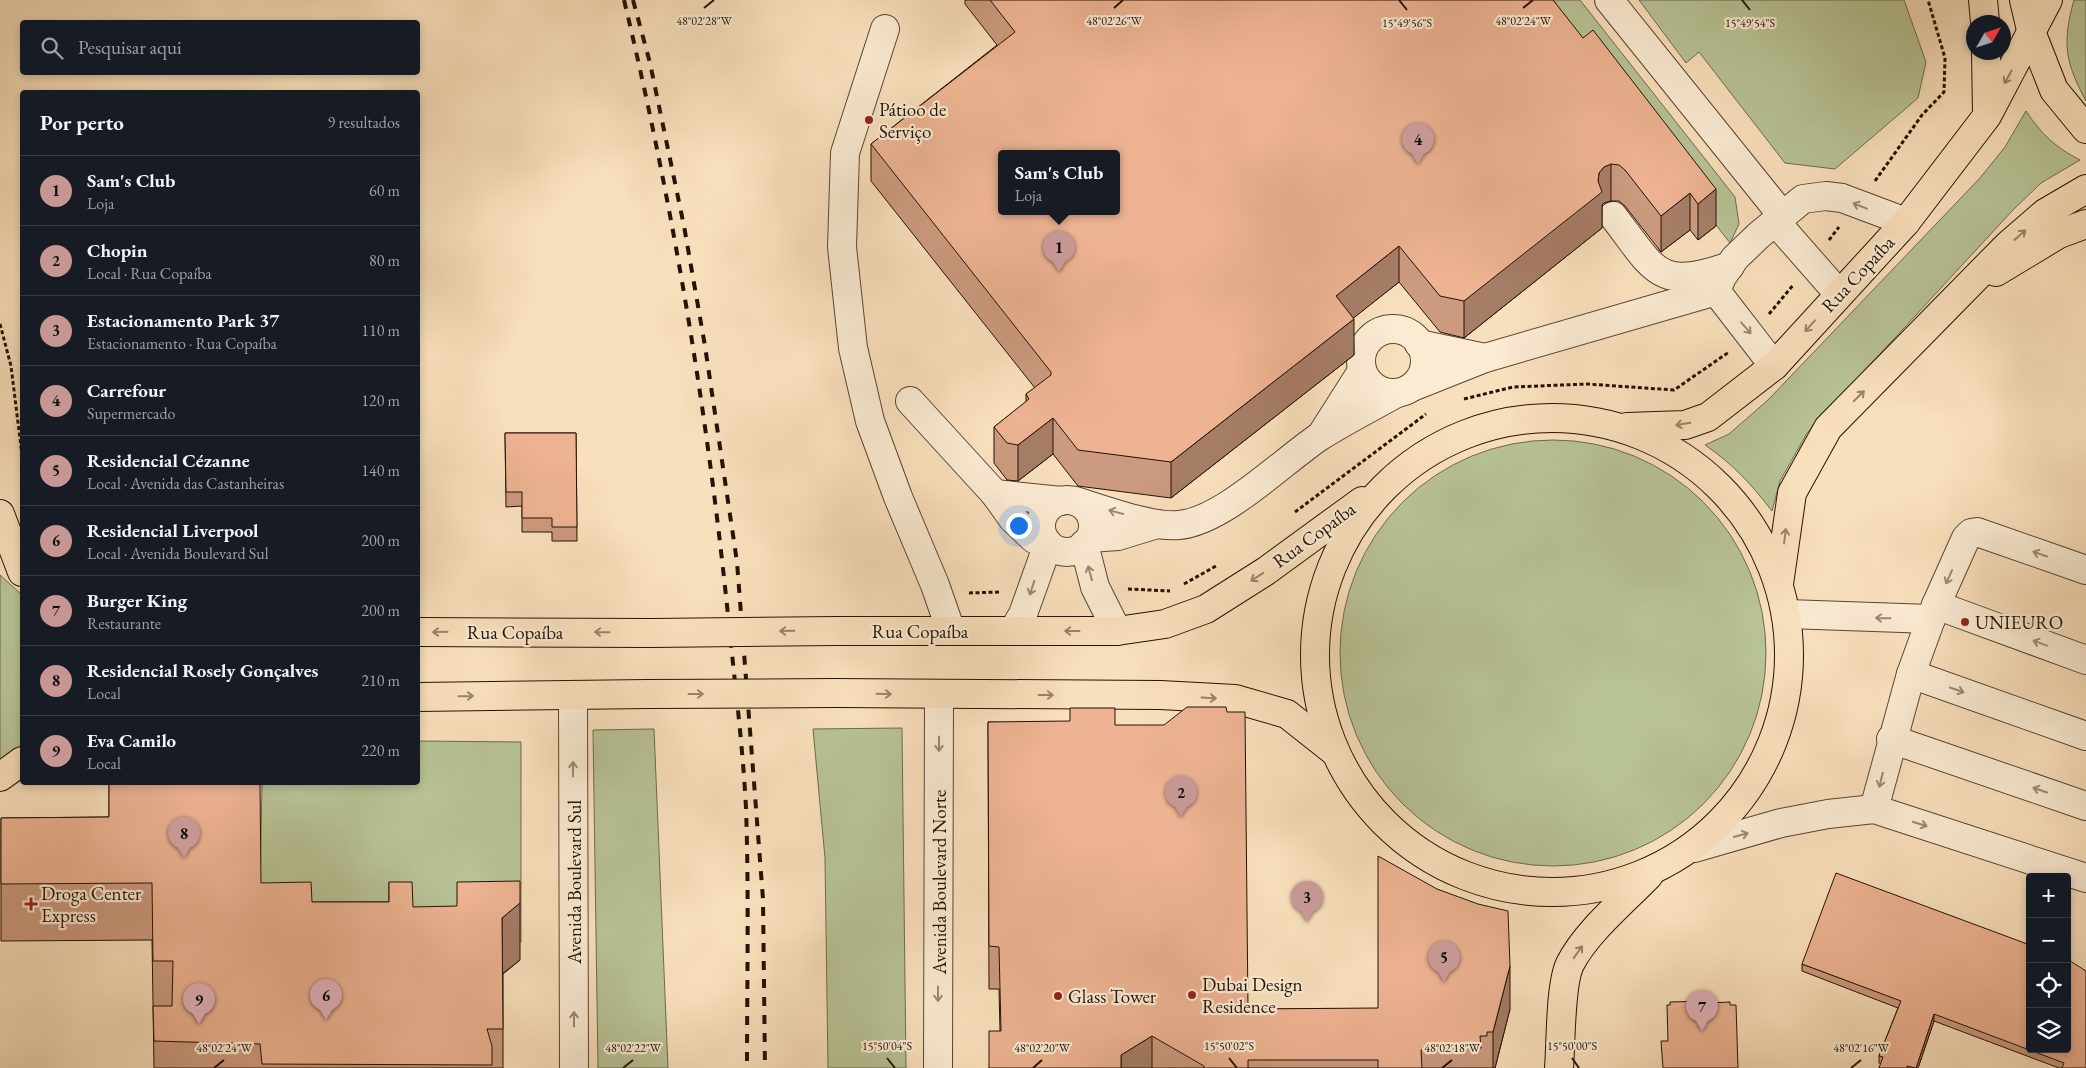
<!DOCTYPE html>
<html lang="pt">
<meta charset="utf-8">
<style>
body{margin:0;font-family:"EB Garamond",serif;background:#20242c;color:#f1f3f6}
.controls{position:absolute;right:15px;bottom:15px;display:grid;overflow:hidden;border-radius:5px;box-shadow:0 2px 8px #0003}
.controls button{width:45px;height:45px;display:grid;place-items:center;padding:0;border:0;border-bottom:1px solid #363941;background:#171b24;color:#f1f3f6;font:25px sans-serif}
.compass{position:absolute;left:1966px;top:15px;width:45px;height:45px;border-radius:50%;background:#171b24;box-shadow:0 2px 8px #0003;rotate:51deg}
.you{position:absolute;left:1018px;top:525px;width:18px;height:18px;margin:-12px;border:4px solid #fff;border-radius:50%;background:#1a73e8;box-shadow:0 0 0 8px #1a73e833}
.badge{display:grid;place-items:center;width:32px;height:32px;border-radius:50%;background:#c59692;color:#111;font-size:16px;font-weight:700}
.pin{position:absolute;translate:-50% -41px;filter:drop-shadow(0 1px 2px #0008)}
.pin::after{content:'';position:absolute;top:26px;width:18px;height:15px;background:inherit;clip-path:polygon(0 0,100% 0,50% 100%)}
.popup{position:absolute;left:998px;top:150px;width:122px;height:65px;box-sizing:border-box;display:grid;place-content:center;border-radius:5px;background:#171b24;filter:drop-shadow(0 1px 4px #0005);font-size:16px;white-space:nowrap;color:#9ea1a6}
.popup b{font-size:19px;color:#f1f3f6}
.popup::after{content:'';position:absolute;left:50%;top:100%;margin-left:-10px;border:10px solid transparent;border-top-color:#171b24}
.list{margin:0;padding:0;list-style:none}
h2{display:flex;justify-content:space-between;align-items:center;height:65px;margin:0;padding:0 20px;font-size:21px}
h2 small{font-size:16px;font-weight:400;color:#9ea1a6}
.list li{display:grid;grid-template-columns:32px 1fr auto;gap:15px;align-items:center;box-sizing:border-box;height:70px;padding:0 20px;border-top:1px solid #363941}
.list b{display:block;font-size:19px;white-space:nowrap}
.list p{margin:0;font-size:16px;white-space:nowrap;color:#9ea1a6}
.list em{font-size:16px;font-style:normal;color:#9ea1a6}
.icon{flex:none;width:28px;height:28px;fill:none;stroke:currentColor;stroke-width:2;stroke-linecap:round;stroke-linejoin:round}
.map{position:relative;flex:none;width:2086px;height:1068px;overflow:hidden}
.search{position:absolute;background:#171b24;box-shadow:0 2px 8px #0003;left:20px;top:20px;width:400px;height:55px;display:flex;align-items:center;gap:12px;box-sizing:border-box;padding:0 18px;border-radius:5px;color:#9ea1a6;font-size:19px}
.panel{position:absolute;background:#171b24;box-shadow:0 2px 8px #0003;left:20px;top:90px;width:400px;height:695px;border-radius:5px}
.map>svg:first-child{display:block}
.green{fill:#b8c396;stroke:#6e6a4e}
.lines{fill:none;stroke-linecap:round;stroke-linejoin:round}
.minor-casing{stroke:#594534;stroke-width:30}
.major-casing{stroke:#241106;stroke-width:30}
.path{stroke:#241106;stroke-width:3;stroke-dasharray:4 2.5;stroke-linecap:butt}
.minor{stroke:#fbebd3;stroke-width:28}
.major{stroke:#f9e0bc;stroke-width:28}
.rail{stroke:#241106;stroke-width:4;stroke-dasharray:9 9;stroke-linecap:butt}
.major-bridge-casing{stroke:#241106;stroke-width:30;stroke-linecap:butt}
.major-bridge{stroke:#f9e0bc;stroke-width:28}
.wall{fill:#cc9a7e;stroke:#241106}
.shaded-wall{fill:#a67d66;stroke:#241106}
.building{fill:#edb392;stroke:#241106;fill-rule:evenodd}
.oneway{stroke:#99836a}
.oneway2{stroke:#9a8977}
.ticks{fill:none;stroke:#241106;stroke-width:2}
.poi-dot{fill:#8f2418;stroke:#fbebd3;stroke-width:2}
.labels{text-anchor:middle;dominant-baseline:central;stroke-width:4.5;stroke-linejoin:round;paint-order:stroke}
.poi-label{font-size:19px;fill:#241106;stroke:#fbebd3;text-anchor:start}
.street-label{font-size:19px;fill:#241106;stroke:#fbebd3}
.ticks-label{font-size:12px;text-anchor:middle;fill:#241106;stroke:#fbebd3;stroke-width:4.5;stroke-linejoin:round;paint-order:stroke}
</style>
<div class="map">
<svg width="2086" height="1068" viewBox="0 0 2086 1068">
<rect width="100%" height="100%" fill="#f9e0bc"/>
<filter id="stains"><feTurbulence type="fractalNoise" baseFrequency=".004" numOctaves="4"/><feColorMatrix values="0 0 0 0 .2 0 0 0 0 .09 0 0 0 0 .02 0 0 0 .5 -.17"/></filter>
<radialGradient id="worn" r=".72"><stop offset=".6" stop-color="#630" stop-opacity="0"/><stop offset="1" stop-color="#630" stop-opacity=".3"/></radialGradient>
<g class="green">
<path d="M1542 0H1580L1735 197 1739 224 1730 243Z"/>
<path d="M1639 0H1904L1926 62 1918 98 1835 169 1785 163 1699 52 1686 63Z"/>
<path d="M2074 0H2086V101C2065 62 2062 43 2074 0Z"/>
<path d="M2026 111C2042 135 2055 147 2080 160L2041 183 2013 210 1807 433 1780 481 1772 511C1752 485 1733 464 1705 445L1729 434 1768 400 1980 178 2005 147Z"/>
<circle cx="1553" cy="653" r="213"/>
<path d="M0 575 22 595V747L17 754 0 766Z"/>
<path d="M902 728 906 1068H828L825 858 813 729Z"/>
<path d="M654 729 668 1068H598L593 730Z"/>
<path d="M418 741 521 742V942L259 944 262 783 418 782Z"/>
</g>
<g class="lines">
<defs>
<g id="minor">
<path d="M1609 0 1782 215"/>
<path d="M885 29 845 153 842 247 853 348 870 421 898 497 935 585 951 631"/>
<path d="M1613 216C1655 270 1657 292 1730 266"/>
<path d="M1775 221 1839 294"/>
<path d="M1716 291 1722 277 1735 258 1759 235 1803 199 1826 196 1842 198 1906 222"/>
<path d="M1716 291 1774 366"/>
<circle cx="1393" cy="361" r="32"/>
<path d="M1419 344 1485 358"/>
<path d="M1412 387 1485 358 1716 291"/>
<path d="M910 401 995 494 1013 519 1034 539 1046 541"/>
<path d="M1322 434 1362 371"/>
<path d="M995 494 1061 501"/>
<circle cx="1067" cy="526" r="26"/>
<path d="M1075 501C1102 509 1152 528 1179 525 1223 521 1282 462 1319 437 1344 421 1370 408 1395 394"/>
<path d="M1090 538 1118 536 1157 524"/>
<path d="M1084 544 1095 587 1117 631"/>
<path d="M1936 605 2086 660"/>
<path d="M1787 614 1931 619"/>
<path d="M1013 631 1023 614 1048 544"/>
<path d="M1911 674 2086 736"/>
<path d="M573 696 574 1068"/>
<path d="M1891 739 2086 806"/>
<path d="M1874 809 1911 674 1936 605 1966 538 1971 533 1977 532 2086 570"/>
<path d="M1694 848 1781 823 1828 814 1874 809 2086 878"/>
<path d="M938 1068 939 695"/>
</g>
<g id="major">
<path d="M1983 0 1985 22"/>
<path d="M2024 0 2032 34 2054 90 2086 129"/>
<path d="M1986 52 1987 113"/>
<path d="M1996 272 2059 234 2086 224"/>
<circle cx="1552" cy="655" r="237"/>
<path d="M1627 427 1685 425 1708 417 1774 366 1906 222 1987 116 2048 0"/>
<path d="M0 514 22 572"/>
<path d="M1779 584 1792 493 1828 428 2008 245 2045 213 2086 189"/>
<path d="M836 631H1117L1165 624 1206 609 1266 571 1362 501"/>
<path d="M418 632 651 633"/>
<path d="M835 693 1160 695 1235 699 1287 714 1335 752"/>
<path d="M418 697 648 694"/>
<path d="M0 777 22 761"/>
<path d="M1559 1068C1561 1044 1560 984 1570 964 1586 932 1624 901 1649 875"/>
</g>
</defs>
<use href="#minor" class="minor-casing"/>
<use href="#major" class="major-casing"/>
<g class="path">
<path d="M1875 181 1922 115 1944 92 1945 58 1928 0"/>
<path d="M1829 240 1839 227"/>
<path d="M1769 314 1794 284"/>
<path d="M0 324 11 366 22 455"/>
<path d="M1464 399 1513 387 1587 384 1674 390 1729 352"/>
<path d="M1295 512 1426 414"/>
<path d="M1184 584 1216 566"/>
<path d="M1128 589 1170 591"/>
<path d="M969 593 1000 592"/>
</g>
<use href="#minor" class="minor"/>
<use href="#major" class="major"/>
<g class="rail">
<path d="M624 0C674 209 709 422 730 635 736 693 743 750 746 808 749 894 747 981 747 1068"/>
<path d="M633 0 650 63 684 226 705 346 737 562 763 899 765 1068"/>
</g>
<defs>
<g id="major-bridge">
<path d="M651 633 836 631"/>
<path d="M648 694 835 693"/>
</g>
</defs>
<use href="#major-bridge" class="major-bridge-casing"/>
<use href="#major-bridge" class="major-bridge"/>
</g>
<g class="wall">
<path d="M965 0H1553L1716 226 1698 240 1690 230 1661 252 1625 206 1619 201H1611L1604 203 1602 205V228L1464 338 1440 332 1399 282 1353 318 1354 355 1171 498 1078 486 1053 454 1018 481 1007 480 994 463V427L1026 402V394L1035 388 871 181V144L997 45 965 4Z"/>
<path d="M505 433H576L577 541H552V532H522V506L506 507Z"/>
<path d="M988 722 1115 725 1248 1009H1510L1495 1068H989L1000 1031 999 989H989Z"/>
<path d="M109 782H254L235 783 261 883 312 902H389V882L413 907 520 960 503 974V1068H154L152 940 1 941V818L109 817Z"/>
<path d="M1802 964 2086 1068H2059L1934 1021 1918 1068H1879L1881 1064 1879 1063V1056L1898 1008 1802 971Z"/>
</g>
<g class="shaded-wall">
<path d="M1611 164V201L1604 203 1602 205V228L1464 338V301L1598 181 1599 173 1604 167Z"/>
<path d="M1716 189V226L1698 240V204Z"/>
<path d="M1690 193V230L1661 252V216Z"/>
<path d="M1399 246V282L1336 332V296Z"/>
<path d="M1354 319V355L1171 498V462Z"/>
<path d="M1053 418V454L1018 481V445Z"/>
<path d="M520 903V960L502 974V918Z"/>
<path d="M1510 966V1009L1495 1068H1493V1032Z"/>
<path d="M1934 1014V1021L1918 1068H1916Z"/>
<path d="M1152 1036V1068H1121V1055Z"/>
</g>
<g class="building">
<path d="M990 0H1553L1583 38 1593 30 1716 189 1698 204 1690 193 1661 216 1625 170 1619 165 1611 164 1604 167 1599 173 1598 181 1602 192 1464 301 1440 296 1399 246 1336 296 1354 319 1171 462 1078 450 1053 418 1018 445 1007 443 994 427 1029 399 1026 394 1051 375V372L871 144 1015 32ZM1002 153H1116V211H1002Z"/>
<path d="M505 433H576L577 527H552V518H522V492H506Z"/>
<path d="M1187 707H1226L1227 712H1245L1248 1009 1378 1008V856L1437 889 1478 904 1508 911 1510 966 1493 1032H1487V1036H1480L1481 1048 1421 1050 1422 1068H1378V1060H1248V1068H1204V1066L1152 1036 1121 1055V1068H989V1031H1001L999 947 989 946 988 722 1070 721V708H1115V725H1164Z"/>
<path d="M109 782H235V784H260L261 883 311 882 312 902H389V882H412L413 907 457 906V882L520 881V903L502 918 503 1029H487L492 1046V1065L262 1064 260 1044 154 1041 153 1006H172L173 961H153L152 883 1 884V818L109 817Z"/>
<path d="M1836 873 2030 945V1049H2067V959L2086 971V1068H2062L2064 1063 1934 1014 1916 1068 1907 1066V1068H1879L1883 1057 1879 1056 1901 1001 1802 964Z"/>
<path d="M1709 1001V1003L1730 1002V1005H1736L1738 1068H1663L1661 1041H1668L1667 1005H1670V1002Z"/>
</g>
<defs><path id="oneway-shaft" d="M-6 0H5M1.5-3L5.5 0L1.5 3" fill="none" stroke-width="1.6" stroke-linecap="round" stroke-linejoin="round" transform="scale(1.25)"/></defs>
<g class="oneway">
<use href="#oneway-shaft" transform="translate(2008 77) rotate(119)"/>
<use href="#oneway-shaft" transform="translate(2020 235) rotate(-41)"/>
<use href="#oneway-shaft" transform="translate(1810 326) rotate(132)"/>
<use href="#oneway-shaft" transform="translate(1859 396) rotate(-45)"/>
<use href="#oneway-shaft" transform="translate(1683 424) rotate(171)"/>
<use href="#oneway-shaft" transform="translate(1785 536) rotate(-83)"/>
<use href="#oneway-shaft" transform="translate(1257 577) rotate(147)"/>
<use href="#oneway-shaft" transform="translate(787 631) rotate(179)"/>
<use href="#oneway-shaft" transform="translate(1072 631) rotate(-180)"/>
<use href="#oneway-shaft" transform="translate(440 632) rotate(179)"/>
<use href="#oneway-shaft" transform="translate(602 632) rotate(-179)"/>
<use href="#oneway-shaft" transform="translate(696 694)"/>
<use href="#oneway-shaft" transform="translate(884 694) rotate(1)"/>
<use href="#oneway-shaft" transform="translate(1046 695)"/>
<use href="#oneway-shaft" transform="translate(466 696) rotate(-1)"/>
<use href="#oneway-shaft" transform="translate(1209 698) rotate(3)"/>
<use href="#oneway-shaft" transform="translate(1578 952) rotate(-55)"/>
</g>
<g class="oneway2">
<use href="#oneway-shaft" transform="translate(1860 206) rotate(-159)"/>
<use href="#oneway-shaft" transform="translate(1746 328) rotate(49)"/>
<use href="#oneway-shaft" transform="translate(1116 512) rotate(-165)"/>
<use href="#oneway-shaft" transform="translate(2040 554) rotate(-161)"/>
<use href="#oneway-shaft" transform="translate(1090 573) rotate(-105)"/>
<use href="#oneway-shaft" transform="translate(1949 577) rotate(114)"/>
<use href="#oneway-shaft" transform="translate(1032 588) rotate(108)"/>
<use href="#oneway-shaft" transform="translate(1883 618) rotate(-179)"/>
<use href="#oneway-shaft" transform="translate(2040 643) rotate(-160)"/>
<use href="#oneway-shaft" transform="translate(1957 690) rotate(19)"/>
<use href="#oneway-shaft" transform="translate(939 744) rotate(90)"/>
<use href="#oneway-shaft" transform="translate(573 769) rotate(-90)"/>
<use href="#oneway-shaft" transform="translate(1881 780) rotate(104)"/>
<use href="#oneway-shaft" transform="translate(2040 790) rotate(-161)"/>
<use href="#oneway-shaft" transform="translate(1920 824) rotate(18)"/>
<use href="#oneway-shaft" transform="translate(1741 835) rotate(-16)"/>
<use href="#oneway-shaft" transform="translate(938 994) rotate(90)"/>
<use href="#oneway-shaft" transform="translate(574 1019) rotate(-90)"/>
</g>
<path class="ticks" d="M1399 0 1407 10M1742 0 1750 10M704 8 714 0M1114 8 1123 0M1523 8 1533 0M887 1058 895 1068M1229 1058 1237 1068M1572 1058 1579 1068M214 1068 224 1060M623 1068 633 1060M1033 1068 1042 1060M1442 1068 1452 1060M1851 1068 1861 1060"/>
<g class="poi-dot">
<circle cx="869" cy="120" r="5"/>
<circle cx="1965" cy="622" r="5"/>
<path d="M28.5 896.5h5v5h5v5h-5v5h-5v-5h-5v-5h5z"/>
<circle cx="1192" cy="995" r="5"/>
<circle cx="1058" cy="996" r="5"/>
</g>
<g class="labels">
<g class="poi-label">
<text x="879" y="109">Pátioo de<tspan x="879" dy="22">Serviço</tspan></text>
<text x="1975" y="622">UNIEURO</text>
<text x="41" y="893">Droga Center<tspan x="41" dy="22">Express</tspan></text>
<text x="1202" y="984">Dubai Design<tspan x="1202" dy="22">Residence</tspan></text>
<text x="1068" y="996">Glass Tower</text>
</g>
<g class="street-label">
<text transform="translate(1858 274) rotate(-47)">Rua Copaíba</text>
<text transform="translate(1314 535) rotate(-36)">Rua Copaíba</text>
<text x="920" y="631">Rua Copaíba</text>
<text x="515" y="632">Rua Copaíba</text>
<text transform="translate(574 882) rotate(-90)">Avenida Boulevard Sul</text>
<text transform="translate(939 882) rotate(-90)">Avenida Boulevard Norte</text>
</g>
</g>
<g class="ticks-label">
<text x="704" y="25">48°02'28"W</text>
<text x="1114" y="25">48°02'26"W</text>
<text x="1523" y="25">48°02'24"W</text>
<text x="1407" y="27">15°49'56"S</text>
<text x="1750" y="27">15°49'54"S</text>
<text x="887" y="1050">15°50'04"S</text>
<text x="1229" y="1050">15°50'02"S</text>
<text x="1572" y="1050">15°50'00"S</text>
<text x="224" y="1052">48°02'24"W</text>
<text x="633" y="1052">48°02'22"W</text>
<text x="1042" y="1052">48°02'20"W</text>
<text x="1452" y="1052">48°02'18"W</text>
<text x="1861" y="1052">48°02'16"W</text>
</g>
<rect width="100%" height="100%" filter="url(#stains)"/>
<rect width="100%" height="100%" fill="url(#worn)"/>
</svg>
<div class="controls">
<button>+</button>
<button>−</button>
<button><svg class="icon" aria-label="locate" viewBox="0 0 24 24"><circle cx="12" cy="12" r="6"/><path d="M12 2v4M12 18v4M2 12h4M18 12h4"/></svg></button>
<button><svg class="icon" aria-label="layers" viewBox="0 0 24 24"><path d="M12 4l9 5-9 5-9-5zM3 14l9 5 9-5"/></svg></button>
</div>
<svg class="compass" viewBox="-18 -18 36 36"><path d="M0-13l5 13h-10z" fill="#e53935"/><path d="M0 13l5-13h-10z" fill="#9ea1a6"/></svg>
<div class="you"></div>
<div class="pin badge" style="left:1059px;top:272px">1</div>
<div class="popup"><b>Sam's Club</b>Loja</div>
<div class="pin badge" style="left:1181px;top:817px">2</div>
<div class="pin badge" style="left:1307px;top:922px">3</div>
<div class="pin badge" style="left:1418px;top:164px">4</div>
<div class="pin badge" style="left:1444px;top:982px">5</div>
<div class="pin badge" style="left:326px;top:1020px">6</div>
<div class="pin badge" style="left:1702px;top:1031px">7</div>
<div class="pin badge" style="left:184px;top:858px">8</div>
<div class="pin badge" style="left:199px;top:1024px">9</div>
<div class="search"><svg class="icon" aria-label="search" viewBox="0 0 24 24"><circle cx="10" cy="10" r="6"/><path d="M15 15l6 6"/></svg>Pesquisar aqui</div>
<section class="panel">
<h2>Por perto<small>9 resultados</small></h2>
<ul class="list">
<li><span class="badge">1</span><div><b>Sam's Club</b><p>Loja</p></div><em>60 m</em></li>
<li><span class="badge">2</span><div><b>Chopin</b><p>Local · Rua Copaíba</p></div><em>80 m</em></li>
<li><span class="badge">3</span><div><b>Estacionamento Park 37</b><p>Estacionamento · Rua Copaíba</p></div><em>110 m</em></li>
<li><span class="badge">4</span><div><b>Carrefour</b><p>Supermercado</p></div><em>120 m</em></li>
<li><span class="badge">5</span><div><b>Residencial Cézanne</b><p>Local · Avenida das Castanheiras</p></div><em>140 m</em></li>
<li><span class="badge">6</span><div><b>Residencial Liverpool</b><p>Local · Avenida Boulevard Sul</p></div><em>200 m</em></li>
<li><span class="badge">7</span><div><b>Burger King</b><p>Restaurante</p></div><em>200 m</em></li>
<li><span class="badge">8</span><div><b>Residencial Rosely Gonçalves</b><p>Local</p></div><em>210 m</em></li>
<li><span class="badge">9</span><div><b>Eva Camilo</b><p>Local</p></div><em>220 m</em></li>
</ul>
</section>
</div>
